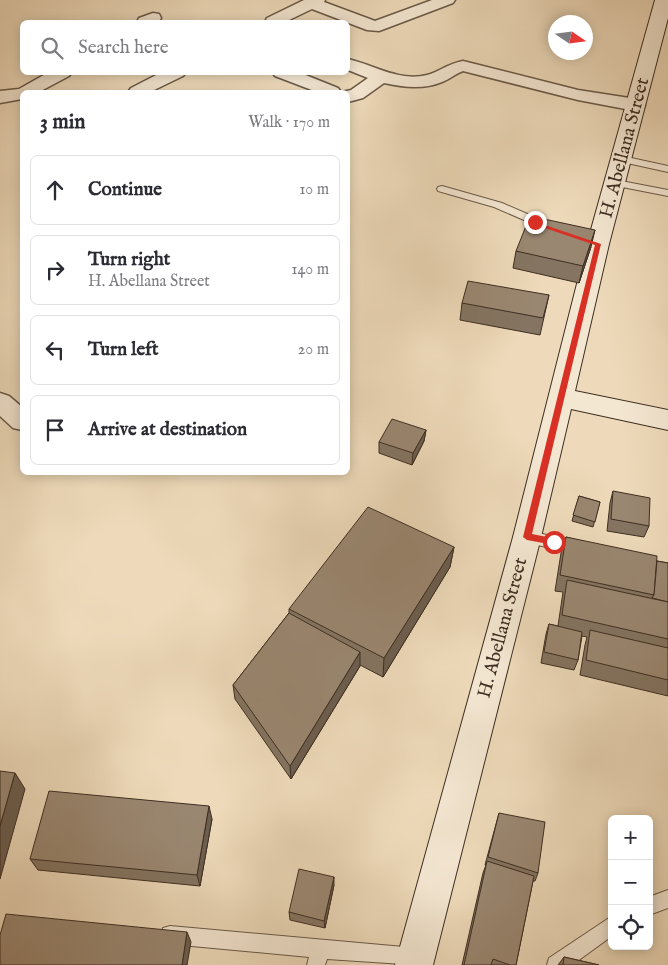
<!DOCTYPE html>
<meta charset="utf-8">
<style>
body{margin:0;font-family:"IM FELL English",serif;background:#f2f2f3;color:#2b2b33}
.controls{position:absolute;right:15px;bottom:15px;display:grid;overflow:hidden;border-radius:8px;box-shadow:0 2px 12px #0003}
.controls button{width:45px;height:45px;display:grid;place-items:center;padding:0;border:0;border-bottom:1px solid #e1e1e2;background:#fff;color:#2b2b33;font:25px sans-serif}
.compass{position:absolute;left:548px;top:15px;width:45px;height:45px;border-radius:50%;background:#fff;box-shadow:0 2px 12px #0003;rotate:103deg}
.stop{position:absolute;width:15px;height:15px;margin:-11px;border:4px solid #d93025;border-radius:50%;background:#fff}
.stop.end{background:#d93025;border-color:#fff;box-shadow:0 1px 5px #0008}
.list{margin:0;padding:0;list-style:none}
h2{display:flex;justify-content:space-between;align-items:center;height:65px;margin:0;padding:0 20px;font-size:21px}
h2 small{font-size:16px;font-weight:400;color:#7c7c81}
.list li{display:grid;grid-template-columns:32px 1fr auto;gap:15px;align-items:center;box-sizing:border-box;height:70px;margin:0 10px 10px;padding:0 10px;border:1px solid #e1e1e2;border-radius:8px}
.list b{display:block;font-size:19px;white-space:nowrap}
.list p{margin:0;font-size:16px;white-space:nowrap;color:#7c7c81}
.list em{font-size:16px;font-style:normal;color:#7c7c81}
.icon{flex:none;width:28px;height:28px;fill:none;stroke:currentColor;stroke-width:2;stroke-linecap:round;stroke-linejoin:round}
.map{position:relative;flex:none;width:668px;height:965px;overflow:hidden}
.search{position:absolute;background:#fff;box-shadow:0 2px 12px #0003;left:20px;top:20px;width:330px;height:55px;display:flex;align-items:center;gap:12px;box-sizing:border-box;padding:0 18px;border-radius:8px;color:#7c7c81;font-size:19px}
.panel{position:absolute;background:#fff;box-shadow:0 2px 12px #0003;left:20px;top:90px;width:330px;height:385px;border-radius:8px}
.map>svg:first-child{display:block}
.lines{fill:none;stroke-linecap:round;stroke-linejoin:round}
.lane-casing{stroke:#6a5948;stroke-width:2}
.street-casing{stroke:#6a5948;stroke-width:3}
.secondary-casing{stroke:#3e2e22;stroke-width:2}
.lane{fill:#f4e7d2;fill-rule:evenodd}
.street{fill:#f4e7d2;fill-rule:evenodd}
.secondary{fill:#f4e7d2;fill-rule:evenodd}
.wall{fill:#847461;stroke:#3e2e22}
.shaded-wall{fill:#6c5e4f;stroke:#3e2e22}
.building{fill:#9a8771;stroke:#3e2e22}
.route{fill:#d93025}
.labels{text-anchor:middle;dominant-baseline:central;stroke-width:4;stroke-linejoin:round;paint-order:stroke}
.street-label{font-size:19px;fill:#3e2e22;stroke:#f4e7d2}
</style>
<div class="map">
<svg width="668" height="965" viewBox="0 0 668 965">
<rect width="100%" height="100%" fill="#eedaba"/>
<filter id="stains"><feTurbulence type="fractalNoise" baseFrequency=".004" numOctaves="4"/><feColorMatrix values="0 0 0 0 .2 0 0 0 0 .09 0 0 0 0 .02 0 0 0 .5 -.17"/></filter>
<radialGradient id="worn" r=".72"><stop offset=".6" stop-color="#630" stop-opacity="0"/><stop offset="1" stop-color="#630" stop-opacity=".3"/></radialGradient>
<g class="lines">
<defs>
<g id="lane">
<path d="M622 156 668 166V172L618 161 617 159Z"/>
<path d="M616 180 668 190V196L612 185 611 183Z"/>
<path d="M442 186 502 203 548 223 549 225 544 228 540 227 494 207 438 191 437 189 438 187Z"/>
<path d="M527 531 582 542 587 544 589 548 587 552 582 554 527 543 522 541 520 537 522 533Z"/>
<path d="M668 890V908L649 915V897Z"/>
<path d="M612 916V936L572 965H547L549 958Z"/>
<path d="M170 926 415 948 422 950 424 957 422 964 418 965 327 959 325 965H307L309 957 170 944 163 942 161 935 163 928Z"/>
</g>
<g id="street">
<path d="M304 0H325L324 2 375 21 432 0H455L453 3 379 31 367 30 312 9 285 22H265L267 18Z"/>
<path d="M153 13 159 14 161 18 159 22H137L139 18Z"/>
<path d="M348 59C374 65 399 82 427 75 439 72 447 64 463 61L578 90 636 99 643 101 645 105 643 109 636 111 578 100 463 71C455 74 450 79 442 82 423 90 403 87 384 83L363 98 348 102V92H342L351 90 368 78 348 70Z"/>
<path d="M49 72H72L69 76 39 92H22V99L0 103V91L19 89Z"/>
<path d="M162 72H186L183 76 150 92H128L131 88Z"/>
<path d="M272 72H298L338 88 341 92H317L275 76Z"/>
<path d="M0 393 9 396 22 407V430L13 428 0 416Z"/>
</g>
<path id="secondary" d="M655 0H668V18L609 244 575 391 668 410V430L571 409 541 537 433 965H395L513 537 587 244Z"/>
</defs>
<use href="#lane" class="lane-casing"/>
<use href="#street" class="street-casing"/>
<use href="#secondary" class="secondary-casing"/>
<use href="#lane" class="lane"/>
<use href="#street" class="street"/>
<use href="#secondary" class="secondary"/>
</g>
<g class="wall">
<path d="M591 247 579 283 513 268 516 251Z"/>
<path d="M549 295 540 335 460 320 462 303Z"/>
<path d="M426 430 424 441 412 465 379 453V442Z"/>
<path d="M613 491 649 526 644 537 607 531 610 503Z"/>
<path d="M579 496 600 502 593 527 572 521Z"/>
<path d="M566 537 657 561 668 563V696L580 675 585 645 587 637 582 636 578 660 574 670 541 663 546 634 549 624 558 626 563 592 555 591 561 553Z"/>
<path d="M454 547 450 567 383 677 360 665V666L291 779 235 699 233 685 289 613V609Z"/>
<path d="M499 813 538 873 535 881H533L516 965H462L483 873 486 865H485Z"/>
<path d="M212 819 200 886 38 870 30 859Z"/>
<path d="M334 885 325 928 290 920 289 912Z"/>
<path d="M564 957 599 965H558Z"/>
</g>
<g class="shaded-wall">
<path d="M595 230 591 247 579 283 583 266Z"/>
<path d="M426 430 424 441 412 465 413 453Z"/>
<path d="M454 547 450 567 383 677 384 658Z"/>
<path d="M360 652V666L291 779 290 766Z"/>
<path d="M15 773 25 789 0 879V826Z"/>
<path d="M209 806 212 819 200 886 197 875Z"/>
<path d="M334 877V885L325 928 324 921Z"/>
<path d="M187 932 191 942 187 965H182Z"/>
</g>
<g class="building">
<path d="M530 216 595 230 583 266 516 251Z"/>
<path d="M468 281 549 295 543 318 462 303Z"/>
<path d="M392 419 426 430 413 453 379 442Z"/>
<path d="M613 491 650 498 649 526 611 519Z"/>
<path d="M579 496 600 502 595 522 573 515Z"/>
<path d="M368 507 454 547 384 658 289 609Z"/>
<path d="M566 537 657 556 654 595 560 575Z"/>
<path d="M657 561 668 563V602L652 598 654 595Z"/>
<path d="M567 580 668 602V639L562 615Z"/>
<path d="M289 613 360 652 290 766 233 685Z"/>
<path d="M549 624 582 632 578 660 544 652Z"/>
<path d="M590 630 668 648V680L586 660Z"/>
<path d="M0 771 15 773 0 826Z"/>
<path d="M49 791 209 806 197 875 30 859Z"/>
<path d="M499 813 545 822 538 873 488 857Z"/>
<path d="M487 861 534 876 516 965H510L493 959 491 965H464Z"/>
<path d="M299 869 334 877 324 921 289 912Z"/>
<path d="M6 914 187 932 182 965H0V935Z"/>
<path d="M564 957 599 965H563Z"/>
</g>
<path class="route" d="M533 221 601 244 532 534 557 539V544L554 545 527 540 523 537 595 245 533 224Z"/>
<g class="labels">
<g class="street-label">
<text transform="translate(625 148) rotate(-75)">H. Abellana Street</text>
<text transform="translate(503 628) rotate(-75)">H. Abellana Street</text>
</g>
</g>
<rect width="100%" height="100%" filter="url(#stains)"/>
<rect width="100%" height="100%" fill="url(#worn)"/>
</svg>
<div class="controls">
<button>+</button>
<button>−</button>
<button><svg class="icon" aria-label="locate" viewBox="0 0 24 24"><circle cx="12" cy="12" r="6"/><path d="M12 2v4M12 18v4M2 12h4M18 12h4"/></svg></button>
</div>
<svg class="compass" viewBox="-18 -18 36 36"><path d="M0-13l5 13h-10z" fill="#e53935"/><path d="M0 13l5-13h-10z" fill="#7c7c81"/></svg>
<div class="stop" style="left:554px;top:542px"></div>
<div class="stop end" style="left:535px;top:222px"></div>
<div class="search"><svg class="icon" aria-label="search" viewBox="0 0 24 24"><circle cx="10" cy="10" r="6"/><path d="M15 15l6 6"/></svg>Search here</div>
<section class="panel">
<h2>3 min<small>Walk · 170 m</small></h2>
<ul class="list">
<li><svg class="icon" aria-label="ahead" viewBox="0 0 24 24"><path d="M12 20V5M6 11l6-6 6 6"/></svg><div><b>Continue</b></div><em>10 m</em></li>
<li><svg class="icon" aria-label="right" viewBox="0 0 24 24"><path d="M7 20v-9h11M14 6l5 5-5 5"/></svg><div><b>Turn right</b><p>H. Abellana Street</p></div><em>140 m</em></li>
<li><svg class="icon" aria-label="left" viewBox="0 0 24 24"><path d="M17 20v-9H6M10 6l-5 5 5 5"/></svg><div><b>Turn left</b></div><em>20 m</em></li>
<li><svg class="icon" aria-label="arrive" viewBox="0 0 24 24"><path d="M6 21V4h12l-3 4 3 4H6"/></svg><div><b>Arrive at destination</b></div></li>
</ul>
</section>
</div>
